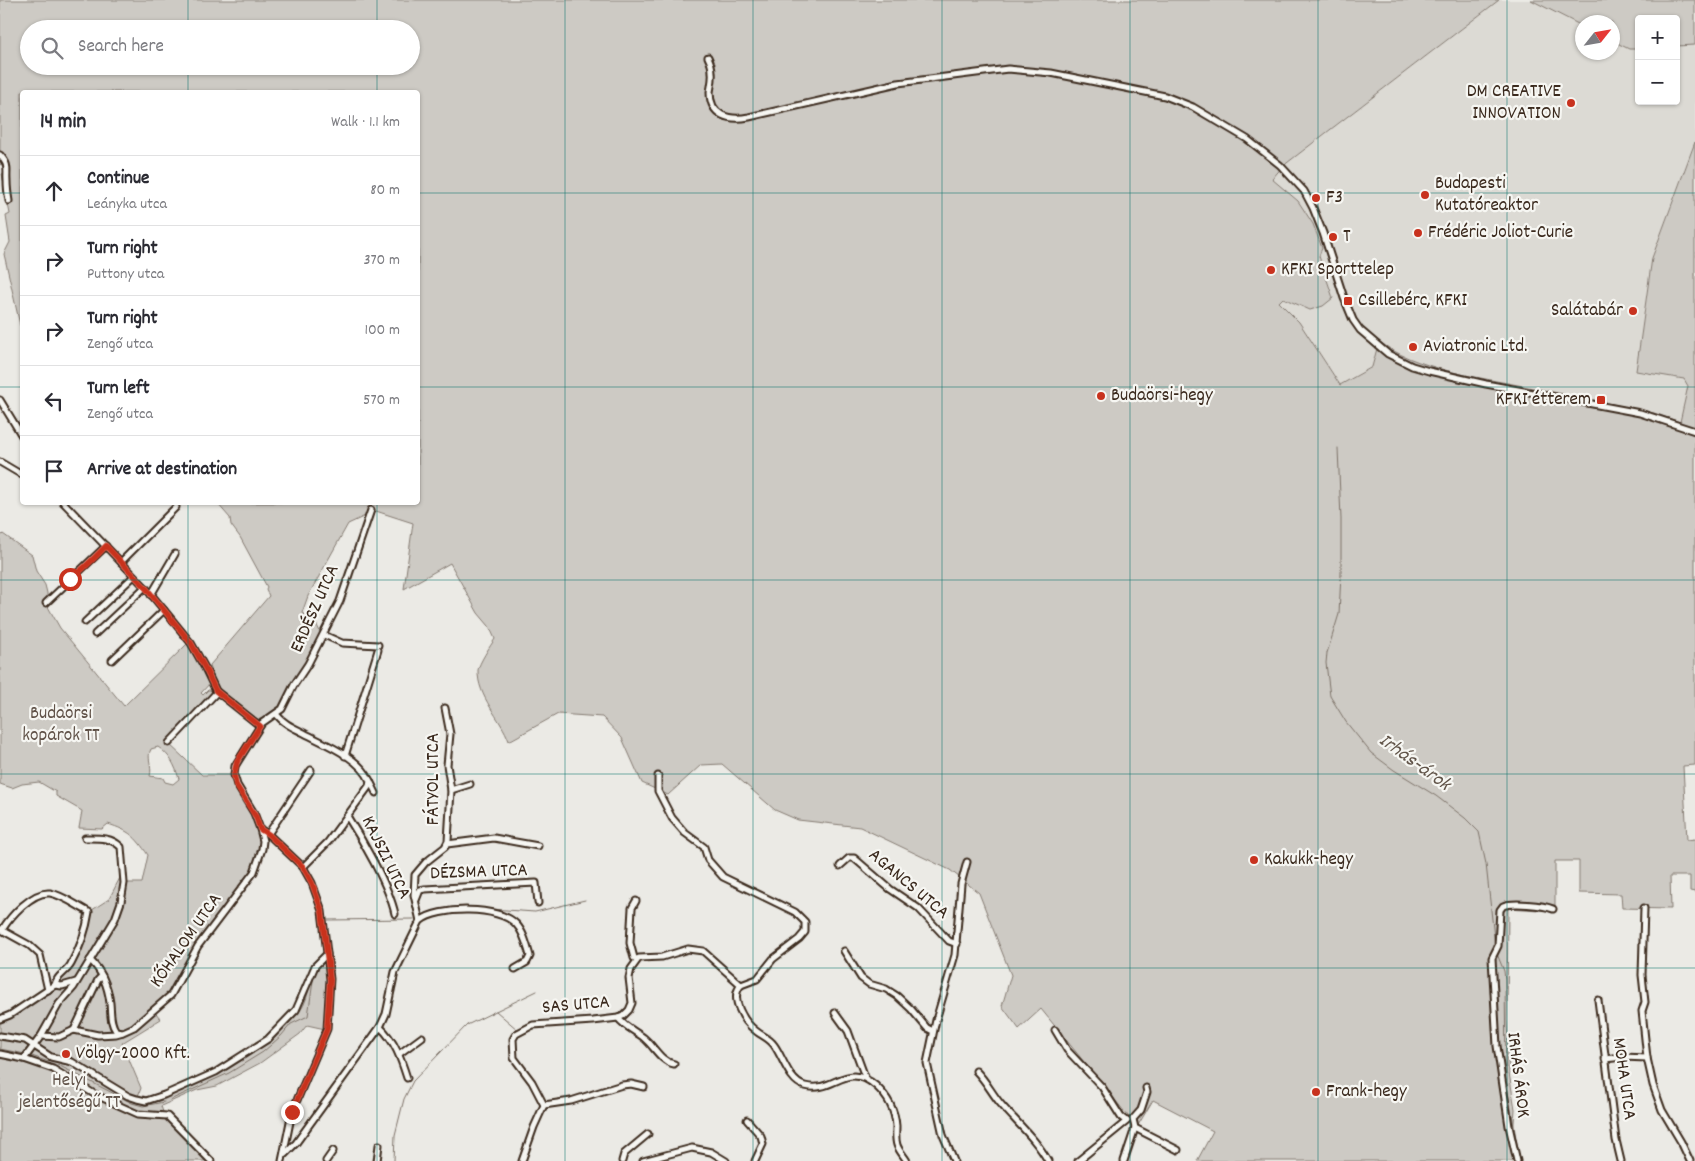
<!DOCTYPE html>
<meta charset="utf-8">
<style>
body{margin:0;font-family:Dekko,sans-serif;background:#f2f2f3;color:#2b2b33}
.controls{position:absolute;right:15px;top:15px;display:grid;overflow:hidden;border-radius:5px;box-shadow:0 1px 4px #0004}
.controls button{width:45px;height:45px;display:grid;place-items:center;padding:0;border:0;border-bottom:1px solid #e1e1e2;background:#fff;color:#2b2b33;font:25px sans-serif}
.compass{position:absolute;left:1575px;top:15px;width:45px;height:45px;border-radius:50%;background:#fff;box-shadow:0 1px 4px #0004;rotate:59deg}
.stop{position:absolute;width:15px;height:15px;margin:-11px;border:4px solid #c8321e;border-radius:50%;background:#fff}
.stop.end{background:#c8321e;border-color:#fff;box-shadow:0 1px 5px #0008}
.list{margin:0;padding:0;list-style:none}
h2{display:flex;justify-content:space-between;align-items:center;height:65px;margin:0;padding:0 20px;font-size:21px}
h2 small{font-size:16px;font-weight:400;color:#7c7c81}
.list li{display:grid;grid-template-columns:32px 1fr auto;gap:15px;align-items:center;box-sizing:border-box;height:70px;padding:0 20px;border-top:1px solid #e1e1e2}
.list b{display:block;font-size:19px;white-space:nowrap}
.list p{margin:0;font-size:16px;white-space:nowrap;color:#7c7c81}
.list em{font-size:16px;font-style:normal;color:#7c7c81}
.icon{flex:none;width:28px;height:28px;fill:none;stroke:currentColor;stroke-width:2;stroke-linecap:round;stroke-linejoin:round}
.map{position:relative;flex:none;width:1695px;height:1161px;overflow:hidden}
.search{position:absolute;background:#fff;box-shadow:0 1px 4px #0004;left:20px;top:20px;width:400px;height:55px;display:flex;align-items:center;gap:12px;box-sizing:border-box;padding:0 18px;border-radius:28px;color:#7c7c81;font-size:19px}
.panel{position:absolute;background:#fff;box-shadow:0 1px 4px #0004;left:20px;top:90px;width:400px;height:415px;border-radius:5px}
.map>svg:first-child{display:block}
.built{fill:#dcdad4}
.green{fill:#cdcac4;stroke:#847a71;fill-rule:evenodd}
.lines{fill:none;stroke-linecap:round;stroke-linejoin:round}
.stream{stroke:#7c7167;stroke-width:1}
.minor-casing{stroke:#3b2a1e;stroke-width:9}
.minor{stroke:#f6f6f2;stroke-width:5}
.route{stroke:#c8321e;stroke-width:6}
.grid{fill:none;stroke:#0f766e;stroke-width:1;stroke-opacity:0.55}
.poi-dot{fill:#c8321e;stroke:#f6f6f2;stroke-width:2}
.labels{text-anchor:middle;dominant-baseline:central;stroke-width:4.5;stroke-linejoin:round;paint-order:stroke}
.poi-label{font-size:19px;fill:#3b2a1e;stroke:#f6f6f2;text-anchor:start}
.street-label{font-size:19px;fill:#3b2a1e;stroke:#f6f6f2}
.park-label{font-size:19px;fill:#605248;stroke:#f6f6f2}
.water-label{font-size:20px;font-style:italic;fill:#615449;stroke:#f6f6f2}
</style>
<div class="map">
<svg width="1695" height="1161" viewBox="0 0 1695 1161">
<rect width="100%" height="100%" fill="#ebeae5"/>
<filter id="ink" filterUnits="userSpaceOnUse"><feTurbulence type="fractalNoise" baseFrequency=".02" numOctaves="2"/><feDisplacementMap in="SourceGraphic" scale="10" xChannelSelector="R" yChannelSelector="G"/><feConvolveMatrix kernelMatrix="1 2 1 2 8 2 1 2 1" color-interpolation-filters="sRGB"/></filter>
<g filter="url(#ink)">
<path class="built" d="M1499 0H1531L1582 26V52H1612L1613 41 1629 49H1639V101H1676V46L1695 45V142L1652 258 1636 371 1684 379 1688 386 1680 422 1654 413 1483 378 1420 363 1387 348 1380 342 1372 367 1340 385 1299 322 1279 302 1283 298 1310 310 1333 298 1319 256 1272 179 1283 166Z"/>
<g class="green">
<path d="M0 0H1499L1283 166 1272 179 1298 201 1313 224 1322 248 1319 256 1333 298 1323 306 1310 310 1283 298 1279 302 1299 322 1340 385 1372 367 1379 341C1411 368 1482 378 1523 386 1567 395 1610 403 1654 413L1680 422 1688 386 1684 379 1636 371 1652 258 1695 142V765L1683 766 1687 840 1695 839V892L1690 891V876H1670L1671 909 1622 908 1621 894 1579 893V861H1555V911L1508 908 1507 1020 1509 1073 1515 1109 1513 1136 1517 1161H1197L1213 1131 1153 1100 1137 1127 1041 1009 1019 1029 1002 1006 1011 975 979 893 950 870 860 827 798 820 775 810 722 764 701 765 668 795 642 783 622 738 602 717 558 714 509 741C501 718 477 697 478 670 479 663 490 646 495 639L489 626 478 613 450 563 404 589 413 523 376 511 348 524 308 596 302 613 315 621 321 634 303 669 284 700C282 708 279 710 272 713 268 715 265 718 262 719 253 722 232 699 224 693L223 694 219 691 214 681 210 665 269 596 266 589 267 587 240 537 231 525 230 518 217 503 418 502V92H22V329L20 325 4 254 10 242 6 216 10 214 2 174 6 172 4 162 0 165ZM29 29H411V66H29Z"/>
<path d="M1531 0H1695V45L1676 46V19H1639V49H1629L1613 41 1612 22H1582V26Z"/>
<path d="M3 534 32 555 36 571 45 585 47 593V605L60 628 124 706 188 643 206 667 211 682 201 693 203 695 208 690H211L212 694 167 742 202 775H234L248 802 262 836 257 866 204 937 175 990 154 1011 161 1019 122 1043 141 1088 137 1099 146 1102 154 1101C206 1078 262 1055 300 1011 311 997 308 975 320 962H325L328 980 326 1001 328 1002 325 1029 307 1025 300 1034 260 1063 217 1086 197 1090 161 1106 164 1115 211 1161H0V1019L55 985 65 972 75 953 89 912 109 899 124 870V883H142L148 855C135 836 130 831 108 824L102 829 79 828 82 811 56 796V792L39 782 22 784 12 788 0 784V537ZM158 747C170 755 175 765 179 779L173 784 165 782 163 778 150 776C153 766 146 758 151 749Z"/>
</g>
<g class="lines">
<g class="stream">
<path d="M1338 448 1341 519V574L1339 614 1327 653 1326 663 1330 696 1346 722 1371 753 1394 770 1436 796 1465 818 1479 832 1486 864 1495 947"/>
<path d="M468 908 490 909"/>
<path d="M491 909 535 912 585 900"/>
<path d="M328 920 414 919"/>
<path d="M1497 954 1504 971 1505 979 1506 1075"/>
<path d="M496 1011 518 1030"/>
<path d="M0 1049 25 1054"/>
<path d="M29 1055 60 1066 132 1103 143 1106 164 1102"/>
<path d="M1506 1080 1520 1161"/>
<path d="M170 1100 229 1073 263 1052 281 1036 291 1024 308 1016 314 974"/>
<path d="M394 1161 395 1135 404 1099 413 1081 467 1025 537 991"/>
</g>
<defs>
<g id="minor">
<path d="M708 57C710 61 712 67 712 72 713 79 711 85 710 92 710 116 729 121 749 117L898 83 1008 69 1051 73 1165 96 1193 107 1247 139 1280 165 1304 191 1313 208 1323 233 1344 298 1353 320 1360 330 1388 354 1412 366 1429 371 1486 384 1640 413 1695 431"/>
<path d="M0 155C10 166 6 169 7 181 7 188 8 195 9 201"/>
<path d="M0 400 22 436"/>
<path d="M0 462 22 475"/>
<path d="M63 502 145 587 164 610 191 643 205 668 216 691 260 726"/>
<path d="M121 562 176 507"/>
<path d="M151 595 175 554"/>
<path d="M46 603 106 546"/>
<path d="M85 622 134 576"/>
<path d="M95 634 145 587"/>
<path d="M324 635 342 643 378 645"/>
<path d="M112 660 164 610"/>
<path d="M276 714C283 723 292 727 302 732 323 743 360 757 370 781L369 786 328 842 303 867"/>
<path d="M169 743 217 692"/>
<path d="M345 756 378 650"/>
<path d="M658 776V791L672 818 685 833 704 847 708 860 723 877 795 912 805 922V932L799 939 773 959 757 979 741 985"/>
<path d="M370 781 376 793"/>
<path d="M451 790 470 784"/>
<path d="M347 816C363 841 389 886 395 914"/>
<path d="M268 834 311 770"/>
<path d="M447 844 494 838 538 846"/>
<path d="M840 866 849 858H854L890 889 918 908 949 941 957 944"/>
<path d="M416 900 420 890 425 889 536 883 538 903"/>
<path d="M636 901 632 908 630 943 634 958 637 959"/>
<path d="M1644 908 1642 975 1645 1002 1642 1011 1647 1058 1653 1085 1662 1110 1681 1142 1690 1161"/>
<path d="M420 921C438 906 500 906 516 924 524 932 527 946 530 956L527 962 515 969"/>
<path d="M0 929 29 945 40 955 48 990"/>
<path d="M2 930C10 917 32 891 50 893 63 895 77 906 89 912 86 932 81 946 71 964 67 972 56 976 55 985"/>
<path d="M844 951 861 978 869 984 886 989 897 996 911 1009 927 1028 933 1031"/>
<path d="M90 960C102 971 108 987 110 1003 111 1013 110 1023 116 1031L122 1032"/>
<path d="M741 985C729 998 744 1022 756 1031 762 1036 769 1038 774 1045 783 1057 789 1082 805 1086 834 1094 846 1060 876 1086 888 1097 895 1111 896 1126 896 1133 895 1139 897 1145 899 1151 904 1156 907 1161"/>
<path d="M1598 1000 1616 1140 1621 1161"/>
<path d="M835 1013 848 1031 865 1077"/>
<path d="M618 1018C625 1027 635 1031 644 1038 654 1046 661 1062 674 1064"/>
<path d="M0 1019 10 1015 55 985 62 986 76 982"/>
<path d="M380 1027C395 1041 401 1059 407 1078"/>
<path d="M74 1030 98 980 102 976"/>
<path d="M1055 1030 1067 1050 1102 1087 1121 1117 1126 1121"/>
<path d="M0 1036 25 1040 51 1057 72 1062 128 1096 137 1099 146 1101 164 1095 216 1072 268 1039 296 1010 315 966 327 954"/>
<path d="M41 1036 59 1037 74 1030 98 1035 116 1034 123 1032 134 1027 171 995 198 946 254 872 262 849 263 841 260 829"/>
<path d="M0 1054 24 1059 53 1069 96 1095 138 1114 167 1116 211 1161"/>
<path d="M399 1054 422 1037"/>
<path d="M24 1059 41 1036 59 1004 74 987 115 919 121 902 124 883 121 847C111 837 98 838 85 838"/>
<path d="M1605 1059 1623 1057 1647 1058"/>
<path d="M976 1071C986 1081 991 1092 1000 1103 1016 1122 1036 1139 1048 1161"/>
<path d="M1146 1088 1147 1092 1141 1110 1133 1119 1135 1128 1178 1150"/>
<path d="M544 1105 571 1101 622 1085 631 1084 644 1087"/>
<path d="M747 1120 761 1136 763 1144 755 1161"/>
<path d="M285 1154 296 1143 380 1027 386 1014 395 972 420 921 414 895 415 875 426 862 445 847 448 841 451 790 447 765 450 734 445 708"/>
<path d="M282 1161 292 1112 327 1029 330 979 322 911 312 883 303 867 268 834 260 829 254 813 237 785 234 775 235 766 262 723 282 709 294 685 308 664 340 601 371 510"/>
<path d="M326 1161 333 1151"/>
<path d="M377 1161 379 1145"/>
<path d="M522 1161 534 1127 544 1105 532 1082 514 1058 513 1039 516 1034 533 1025 593 1021 618 1018 623 1016 629 1010 632 1003 629 978 631 969 639 958 662 957 688 949 703 951 741 985"/>
<path d="M622 1161 624 1154 648 1134"/>
<path d="M643 1161 692 1148 711 1152 726 1161"/>
<path d="M954 1161 943 1135 927 1063 936 1020 955 955 961 884 967 862"/>
<path d="M1078 1161 1127 1121"/>
<path d="M1124 1161 1135 1128"/>
<path d="M1517 1161 1509 1126 1497 1046 1492 958 1498 946 1500 910 1503 906C1512 902 1543 905 1553 909"/>
</g>
</defs>
<use href="#minor" class="minor-casing"/>
<use href="#minor" class="minor"/>
</g>
</g>
<g class="lines" filter="url(#ink)">
<path class="route" d="M70 579C83 570 94 558 106 546L145 587 191 643 205 668 216 691 260 726 237 762 234 775 236 785 256 817 260 829 268 834 303 867 312 883 322 911 330 980 327 1029 292 1112"/>
</g>
<path class="grid" d="M188 0V29M377 0V29M565 0V1161M753 0V1161M942 0V1161M1130 0V1161M1318 0V1161M1507 0V1161M188 66V92M377 66V92M0 193H22M418 193H1695M0 387H22M418 387H1695M188 502V1161M377 502V1161M0 580H1695M0 774H1695M0 968H1695"/>
<g class="poi-dot">
<circle cx="1571" cy="103" r="5"/>
<circle cx="1425" cy="195" r="5"/>
<circle cx="1316" cy="198" r="5"/>
<circle cx="1418" cy="233" r="5"/>
<circle cx="1333" cy="237" r="5"/>
<circle cx="1271" cy="270" r="5"/>
<rect x="1343" y="296" width="10" height="10" rx="2.5"/>
<circle cx="1633" cy="311" r="5"/>
<circle cx="1413" cy="347" r="5"/>
<circle cx="1101" cy="396" r="5"/>
<rect x="1596" y="395" width="10" height="10" rx="2.5"/>
<circle cx="1254" cy="860" r="5"/>
<circle cx="66" cy="1054" r="5"/>
<circle cx="1316" cy="1092" r="5"/>
</g>
<g class="labels">
<g class="poi-label">
<text x="1561" y="92" text-anchor="end">DM CREATIVE<tspan x="1561" dy="22">INNOVATION</tspan></text>
<text x="1435" y="184">Budapesti<tspan x="1435" dy="22">Kutatóreaktor</tspan></text>
<text x="1326" y="198">F3</text>
<text x="1428" y="233">Frédéric Joliot-Curie</text>
<text x="1343" y="237">T</text>
<text x="1281" y="270">KFKI Sporttelep</text>
<text x="1358" y="301">Csillebérc, KFKI</text>
<text x="1623" y="311" text-anchor="end">Salátabár</text>
<text x="1423" y="347">Aviatronic Ltd.</text>
<text x="1111" y="396">Budaörsi-hegy</text>
<text x="1591" y="400" text-anchor="end">KFKI étterem</text>
<text x="1264" y="860">Kakukk-hegy</text>
<text x="76" y="1054">Völgy-2000 Kft.</text>
<text x="1326" y="1092">Frank-hegy</text>
</g>
<g class="street-label">
<text transform="translate(316 609) rotate(-66)">ERDÉSZ UTCA</text>
<text transform="translate(434 779) rotate(-90)">FÁTYOL UTCA</text>
<text transform="translate(385 858) rotate(64)">KAJSZI UTCA</text>
<text transform="translate(479 873) rotate(-2)">DÉZSMA UTCA</text>
<text transform="translate(908 885) rotate(40)">AGANCS UTCA</text>
<text transform="translate(187 941) rotate(-55)">KŐHALOM UTCA</text>
<text transform="translate(576 1006) rotate(-5)">SAS UTCA</text>
<text transform="translate(1517 1075) rotate(83)">IRHÁS ÁROK</text>
<text transform="translate(1623 1079) rotate(82)">MOHA UTCA</text>
</g>
<g class="park-label">
<text x="61" y="714">Budaörsi<tspan x="61" dy="22">kopárok TT</tspan></text>
<text x="69" y="1081">Helyi<tspan x="69" dy="22">jelentőségű TT</tspan></text>
</g>
<g class="water-label">
<text transform="translate(1414 763) rotate(36)">Irhás-árok</text>
</g>
</g>
</svg>
<div class="controls">
<button>+</button>
<button>−</button>
</div>
<svg class="compass" viewBox="-18 -18 36 36"><path d="M0-13l5 13h-10z" fill="#e53935"/><path d="M0 13l5-13h-10z" fill="#7c7c81"/></svg>
<div class="stop" style="left:70px;top:579px"></div>
<div class="stop end" style="left:292px;top:1112px"></div>
<div class="search"><svg class="icon" aria-label="search" viewBox="0 0 24 24"><circle cx="10" cy="10" r="6"/><path d="M15 15l6 6"/></svg>Search here</div>
<section class="panel">
<h2>14 min<small>Walk · 1.1 km</small></h2>
<ul class="list">
<li><svg class="icon" aria-label="ahead" viewBox="0 0 24 24"><path d="M12 20V5M6 11l6-6 6 6"/></svg><div><b>Continue</b><p>Leányka utca</p></div><em>80 m</em></li>
<li><svg class="icon" aria-label="right" viewBox="0 0 24 24"><path d="M7 20v-9h11M14 6l5 5-5 5"/></svg><div><b>Turn right</b><p>Puttony utca</p></div><em>370 m</em></li>
<li><svg class="icon" aria-label="right" viewBox="0 0 24 24"><path d="M7 20v-9h11M14 6l5 5-5 5"/></svg><div><b>Turn right</b><p>Zengő utca</p></div><em>100 m</em></li>
<li><svg class="icon" aria-label="left" viewBox="0 0 24 24"><path d="M17 20v-9H6M10 6l-5 5 5 5"/></svg><div><b>Turn left</b><p>Zengő utca</p></div><em>570 m</em></li>
<li><svg class="icon" aria-label="arrive" viewBox="0 0 24 24"><path d="M6 21V4h12l-3 4 3 4H6"/></svg><div><b>Arrive at destination</b></div></li>
</ul>
</section>
</div>
